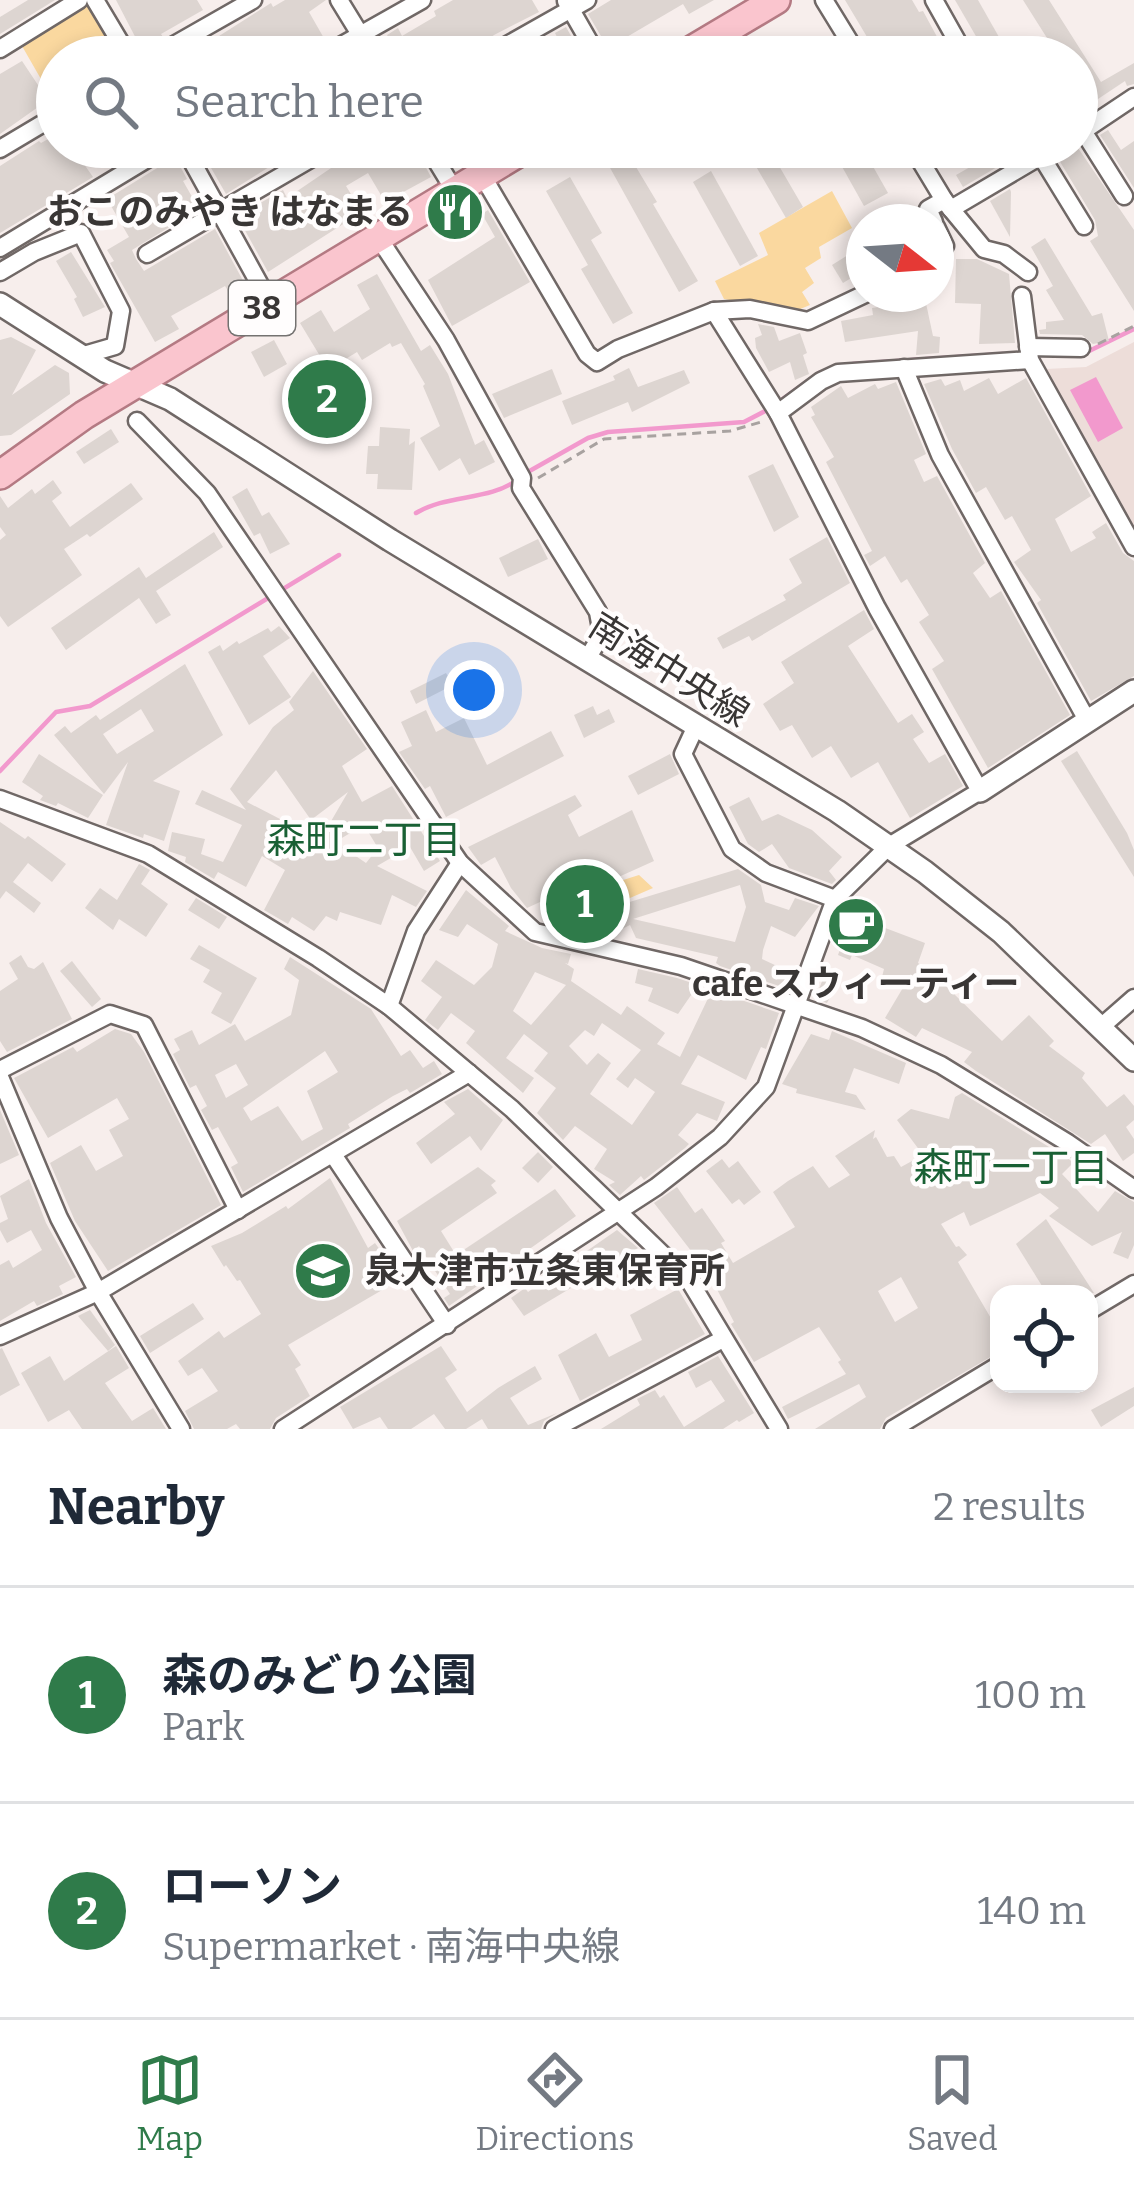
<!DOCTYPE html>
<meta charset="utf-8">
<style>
body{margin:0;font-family:Bitter,"Noto Sans JP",serif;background:#f6f6f7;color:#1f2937}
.controls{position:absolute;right:36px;bottom:36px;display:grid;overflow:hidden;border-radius:24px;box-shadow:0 6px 18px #0003}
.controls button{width:108px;height:108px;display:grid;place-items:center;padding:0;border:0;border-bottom:3px solid #e0e1e3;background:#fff;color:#1f2937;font:60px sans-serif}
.compass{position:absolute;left:846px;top:204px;width:108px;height:108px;border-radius:50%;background:#fff;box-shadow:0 6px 18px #0003;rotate:107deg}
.you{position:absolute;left:474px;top:690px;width:42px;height:42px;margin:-30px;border:9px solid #fff;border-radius:50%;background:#1a73e8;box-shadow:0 0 0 18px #1a73e833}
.badge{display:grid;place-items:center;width:78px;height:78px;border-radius:50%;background:#2f7b4a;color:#fff;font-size:39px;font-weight:700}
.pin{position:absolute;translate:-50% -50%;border:6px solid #fff;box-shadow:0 3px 12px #0006}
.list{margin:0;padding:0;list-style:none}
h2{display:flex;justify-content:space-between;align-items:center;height:156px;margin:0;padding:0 48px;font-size:51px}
h2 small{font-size:39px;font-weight:400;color:#747a83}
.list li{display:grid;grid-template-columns:78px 1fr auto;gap:36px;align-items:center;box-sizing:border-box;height:216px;padding:0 48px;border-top:3px solid #e0e1e3}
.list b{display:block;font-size:45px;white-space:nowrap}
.list p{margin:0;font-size:39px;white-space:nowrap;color:#747a83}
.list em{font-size:39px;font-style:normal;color:#747a83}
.icon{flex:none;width:66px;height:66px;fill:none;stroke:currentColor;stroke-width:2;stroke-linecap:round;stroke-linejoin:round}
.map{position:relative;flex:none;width:1134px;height:1429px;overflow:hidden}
.search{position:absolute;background:#fff;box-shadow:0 6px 18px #0003;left:36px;right:36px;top:36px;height:132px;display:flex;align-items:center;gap:30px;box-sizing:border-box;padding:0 42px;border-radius:66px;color:#747a83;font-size:45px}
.sheet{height:588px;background:#fff}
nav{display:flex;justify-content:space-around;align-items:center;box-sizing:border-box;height:168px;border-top:3px solid #e0e1e3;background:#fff;font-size:33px;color:#747a83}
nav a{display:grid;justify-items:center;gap:6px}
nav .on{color:#2f7b4a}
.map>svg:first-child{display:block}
.built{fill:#edddd9}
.green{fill:#fad89f}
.water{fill:#f299cd}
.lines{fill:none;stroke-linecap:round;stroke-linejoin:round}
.stream{stroke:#f299cd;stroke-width:4.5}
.building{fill:#ddd5d1;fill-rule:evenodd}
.minor-casing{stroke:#706866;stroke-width:21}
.tertiary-casing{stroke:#706866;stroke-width:26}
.primary-casing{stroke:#b47a83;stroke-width:32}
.path{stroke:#a8a2a0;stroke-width:3;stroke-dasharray:9 6;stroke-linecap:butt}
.minor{stroke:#fff;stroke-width:16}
.tertiary{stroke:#fff;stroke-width:21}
.primary{stroke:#fac5ce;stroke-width:27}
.labels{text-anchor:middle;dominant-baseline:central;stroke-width:9;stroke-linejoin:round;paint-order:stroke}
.shield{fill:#fffdfd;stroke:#747271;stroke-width:3}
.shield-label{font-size:33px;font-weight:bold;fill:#393635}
.poi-label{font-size:36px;font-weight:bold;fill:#393635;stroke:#fffdfd;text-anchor:end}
.street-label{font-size:36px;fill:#393635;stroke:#fffdfd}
.neighbourhood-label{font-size:39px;fill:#196034;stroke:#fffdfd}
</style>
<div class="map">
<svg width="1134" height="1429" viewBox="0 0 1134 1429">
<rect width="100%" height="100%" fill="#f7eeec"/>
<path class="built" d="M1134 342V534L1046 369 1086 367Z"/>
<g class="green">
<path d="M82 5H91L121 57H57V107L22 46Z"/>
<path d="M832 191 852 228 819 247 821 258 805 268 814 283 802 292 810 305 793 312 724 299 715 281 768 255 759 233Z"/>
<path d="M639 875 653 888 600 911 571 936 552 927 551 909 579 894Z"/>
</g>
<path class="water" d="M1096 377 1123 428 1098 442 1070 390Z"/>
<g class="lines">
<g class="stream">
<path d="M1087 352 1134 329"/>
<path d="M853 364 1003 354"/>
<path d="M780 401 819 373"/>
<path d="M526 473 588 438 608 432 744 422 771 408"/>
<path d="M416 513C447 494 489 501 517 480"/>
<path d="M0 771 56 712 90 706 339 555"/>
</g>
</g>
<g class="building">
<path d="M28 0H55L0 34V17Z"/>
<path d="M116 0H197L203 10 161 34 163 37 142 50Z"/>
<path d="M285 0H326L309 12 325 40 311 50 308 57H276L265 39 235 57H186L271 3 273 7Z"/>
<path d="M453 0H532L539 12 494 35 465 57H400L387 35 398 28 402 36 436 16 434 11Z"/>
<path d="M611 0H714L689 14 683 4 608 48 588 14Z"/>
<path d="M845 0H912L919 12 923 11 948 57H879Z"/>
<path d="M955 0H978L1008 53 988 57Z"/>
<path d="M1023 0H1049L1101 82 1134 63V84L1127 86 1125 81 1089 105 1077 86V57H1059Z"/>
<path d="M566 27 583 57H522L557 37 555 33Z"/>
<path d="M22 61 48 100 0 134V74Z"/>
<path d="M1108 130 1121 150 1134 141V188L1100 135Z"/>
<path d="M57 134V147H72L93 177 0 233V166L39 141 41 143Z"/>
<path d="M199 147H301L226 194Z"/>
<path d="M381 147H415L431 177 385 202 368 173 346 186 362 212 268 272 237 216 283 190 287 198 334 166Z"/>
<path d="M620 147H624L657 202 653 204 698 281 679 292 604 157Z"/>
<path d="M751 147H768L803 207 786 218 754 163 759 160Z"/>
<path d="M831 147H862L888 193 864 206Z"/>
<path d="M980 147H1031L963 187 956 175 986 158Z"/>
<path d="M1069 147 1078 148 1134 230V311L1090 241 1098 236 1095 220 1059 160Z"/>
<path d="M175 157 187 179 183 181 199 209 132 250 136 259 144 271 215 229 247 288 232 297 225 286 171 316 179 329 155 342 110 263 114 261 107 250 129 237 107 199Z"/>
<path d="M711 171 758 256 740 266 693 182Z"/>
<path d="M570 177 602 233 591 240 633 313 613 324 581 269 588 265 546 191Z"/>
<path d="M1010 189 1011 192 1010 237 990 201Z"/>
<path d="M488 210 530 282 452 326 428 280 495 237 482 214Z"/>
<path d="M1045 238 1092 316 1102 313 1109 341 1093 344 1082 335 1040 334 1039 330 1046 329V322L1064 320 1046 290 1053 286 1031 247Z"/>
<path d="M864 245V270L843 283 832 265Z"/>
<path d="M71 252 105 307 83 317 74 299 77 297 56 261Z"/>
<path d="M956 259H977L1009 274 1015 343 979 344 981 304 955 303Z"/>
<path d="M377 274 421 351 430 345 448 374 475 445 484 440 495 462 469 475 460 458 439 471 420 438 440 426 423 386 425 384 401 343 392 347 390 343 362 360 357 352 318 376 355 399 341 423 301 398 323 361 300 323 321 310 334 332 370 309 357 285Z"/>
<path d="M924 294 933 336 940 337 939 353 916 355 918 331 845 342 841 321 873 315 872 308 910 302 909 296Z"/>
<path d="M758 324 774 327 779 341 800 333 807 353 803 355 809 374 795 380 790 362 769 372 756 348 755 338 762 335Z"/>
<path d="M11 337 36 350 12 395 55 365 69 373 70 394 11 435 0 436V340Z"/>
<path d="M274 340 287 364 264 377 251 352Z"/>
<path d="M629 368 638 387 684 370 690 383 632 412 628 402 572 425 562 401 615 380 613 376Z"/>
<path d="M552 369 562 394 504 418 492 394Z"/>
<path d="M989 378 998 394 1026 378 1091 496 1055 519 1071 552 1096 538 1092 532 1106 523 1123 553 1134 561V676L1091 701 1037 603 1041 600 1014 562 1031 550 1012 516 1005 520 986 487 976 493 952 449 924 384 941 379 945 386 960 380 964 391Z"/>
<path d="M896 382 926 454 914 460 924 482 937 476 985 563 973 573 990 598 1001 591 1070 715 988 768 932 669 944 661 919 622 929 615 907 579 901 583 885 556 870 566 864 555 872 551 826 462 834 457 811 417 815 415 811 407 841 386 848 398 875 384 878 389Z"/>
<path d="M380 427 410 429 409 445 415 441 412 490 377 489 378 474H366L368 446H379Z"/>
<path d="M111 429 119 442 84 464 76 452Z"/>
<path d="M773 464 799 517 774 532 748 476Z"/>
<path d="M53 480 62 493 52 501 70 527 131 483 143 499 90 537 87 534 64 549 82 575 8 627 0 616V540L6 535 0 527V496L8 508 32 489 35 494Z"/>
<path d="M247 488 262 516 269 512 290 544 270 554 260 533 254 536 232 497Z"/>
<path d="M214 532 223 547 156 591 171 615 156 624 139 598 66 650 51 628 139 567 146 578Z"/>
<path d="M827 537 850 583 752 641 749 636 723 649 717 638 786 600 783 595 802 583 789 559Z"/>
<path d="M538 539 548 559 508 577 499 558Z"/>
<path d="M864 610 874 629 848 646 898 723 912 714 924 732 913 739 929 763 945 754 963 786 910 818 878 762 851 778 831 746 812 758 792 725 780 731 763 704 794 683 781 662Z"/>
<path d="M279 626 290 638 263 656 291 697 249 725 208 652 220 645 223 651 237 641 239 644 268 628 271 632Z"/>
<path d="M185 664 223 735 153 781 180 791 164 841 144 834 143 838 106 825 128 762 104 794 54 735 65 726 71 733 96 715 100 720ZM141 709 154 731 117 754 103 734Z"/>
<path d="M313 671 367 749 342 766 362 802 392 786 440 861 424 871 410 847 377 866 427 891 416 907 392 895 381 925 340 912 337 921 326 916 314 931 292 917 288 924 264 910 285 870 262 856 246 887 218 872 214 879 185 862 186 857 168 851 172 832 205 839 201 854 223 862 242 825 195 804 202 790 246 810 230 789 273 727 294 710 289 702ZM276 770 311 820 348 792 323 835 319 832 326 843 320 840 312 854 274 830 280 819 247 802ZM364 825 378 848 366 863 335 842Z"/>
<path d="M446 673 453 685 416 704 410 691Z"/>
<path d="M593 706 597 715 609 709 615 722 584 738 574 715Z"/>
<path d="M426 710 436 732 464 718 487 765 551 731 564 756 446 817 430 786 425 789 399 752 412 746 401 722Z"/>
<path d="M1077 751 1127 833 1134 850V877L1061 761Z"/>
<path d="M39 754 103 795 88 818 58 803 56 806 40 800 43 796 22 782Z"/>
<path d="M670 754 679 774 638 795 628 776Z"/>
<path d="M575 795 582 806 568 815 579 837 632 810 654 861 603 884 600 877 581 888 579 884 527 908 511 888 495 857 481 865 468 847Z"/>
<path d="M749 797 762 821 778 814 812 830 842 857 829 871 836 880 832 884 789 868 772 844 759 852 748 844 729 807Z"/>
<path d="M0 822 25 839 28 836 66 864 52 882 28 863 13 882 41 903 34 913 6 891 0 899Z"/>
<path d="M139 864 150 870 141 884 168 904 146 937 119 919 113 930 85 908 100 888 117 900Z"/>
<path d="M738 869 761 885 765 902 789 910 795 898 819 906 795 937 771 926 763 950 762 959 794 974 788 989 720 966 716 963 718 957 636 938 630 925 614 933 589 927 608 919 605 912 623 904ZM740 885 746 907 735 942 633 919Z"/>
<path d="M466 890 509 926 505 931 542 948 571 954 568 964 565 963 574 969 571 981 621 1015 627 1006 665 1033 657 1044 680 1057 712 990 779 1013 766 1049 761 1047 746 1080 698 1055 681 1084 725 1102 717 1121 697 1113 678 1135 689 1144 685 1148 644 1180 641 1176 620 1195 609 1185 615 1182 594 1169 607 1149 575 1126 563 1140 537 1113 556 1088 534 1071 548 1053 524 1034 506 1058 534 1078 523 1093 466 1043 475 1031 451 1013 438 1030 425 1020 442 997 421 981 436 960 474 985 492 967 498 944 467 924 458 937 439 930ZM535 972 566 985 531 1025 513 1011ZM602 1023 641 1050 616 1079 628 1088 635 1078 655 1092 632 1125 590 1094 611 1063 598 1053 587 1065 569 1046 585 1030 594 1036Z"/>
<path d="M196 898 227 917 219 929 188 910Z"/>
<path d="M854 910 867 917 864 920 925 943 918 963 954 988 952 992 1002 1041 1029 1015 1054 1041 1049 1046 1085 1073 1082 1078 1107 1107 1124 1094 1134 1106V1120L1126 1127 1134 1139V1153L1123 1161 1105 1134 1091 1144 976 1071 964 1062 972 1052 922 1028 916 1037 885 1018 904 986 882 977 884 969 852 955 850 960 838 955Z"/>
<path d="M199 945 257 978 231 1024 211 1013 222 993 203 982 210 970 190 959Z"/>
<path d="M21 955 28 967 34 969 43 962 72 1019 7 1052 0 1041V991L18 979 9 963Z"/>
<path d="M290 957 371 1009 401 1056 410 1050 423 1068 434 1061 442 1074 410 1093 407 1089 393 1096 348 1124 350 1128 243 1192 231 1167 238 1163 218 1127 212 1130 201 1110 207 1106 196 1085 190 1088 173 1054 180 1050 174 1039 192 1030 199 1045 235 1024 245 1041 291 1015 299 980 284 969ZM325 1051 338 1072 307 1091 323 1129 302 1141 278 1106 251 1121 243 1108ZM236 1064 248 1085 226 1098 215 1075Z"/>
<path d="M72 961 101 999 92 1007 60 971Z"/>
<path d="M638 969 677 978 698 985 678 1014 648 1001 653 988 635 983Z"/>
<path d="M827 969 842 974 827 1003 815 999Z"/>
<path d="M115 1029 131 1034 144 1052 221 1205 108 1271 75 1221 50 1163 81 1145 96 1171 123 1156 109 1130 129 1119 117 1098 48 1138 14 1078 73 1047 77 1052Z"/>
<path d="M832 1031 906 1063 899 1084 854 1068 845 1092 856 1095 866 1110 796 1093 797 1089 782 1084 811 1034 829 1040Z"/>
<path d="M468 1089 503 1120 481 1151 470 1136 431 1164 416 1143 455 1114 444 1102Z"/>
<path d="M962 1093 1070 1160 1073 1163 1062 1174 1098 1212 1115 1191 1134 1202V1245L1128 1259 1113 1253 1122 1232 1092 1246 1049 1216 1059 1208 1040 1193 970 1226 964 1212 941 1224 956 1247 959 1246 967 1255 958 1262 999 1332 990 1338 999 1352 886 1418 880 1429H815L866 1397 859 1384 788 1419 782 1407 846 1374 838 1362 841 1360 819 1327 754 1362 731 1324 734 1322 709 1274 654 1203 677 1187 695 1213 702 1208 725 1241 721 1243 733 1263 795 1227 773 1192 788 1181 813 1166 829 1188 850 1175 835 1156 875 1130 873 1139 876 1137 887 1157 894 1156 901 1167 923 1155 897 1120 911 1109 949 1119 955 1097ZM901 1277 918 1308 895 1322 878 1291Z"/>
<path d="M0 1110 19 1155 0 1164Z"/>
<path d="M538 1152 553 1167 538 1183 522 1168Z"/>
<path d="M722 1159 729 1168 738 1161 761 1192 744 1205 739 1199 732 1204 706 1171Z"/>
<path d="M478 1167 496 1181 491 1185 497 1193 441 1231 456 1255 555 1189 576 1216 449 1306 444 1298 450 1294 419 1246 413 1251 397 1221Z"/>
<path d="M330 1178 368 1248 375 1243 401 1279 288 1345 301 1365 295 1369 310 1396 276 1418 270 1429H240L236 1424 227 1429H194L185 1411 218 1391 202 1368 188 1376 178 1361 219 1331 224 1338 261 1314 240 1280 237 1281 226 1265 224 1267 211 1246 242 1233 286 1206 288 1209Z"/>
<path d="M29 1179 46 1223 76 1277 59 1286 63 1294 37 1306 34 1301 0 1321V1265L9 1260 13 1268 42 1250 31 1230 7 1243 0 1230V1223L8 1219 0 1196Z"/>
<path d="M1046 1219 1094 1293 1047 1294 1016 1244Z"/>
<path d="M617 1230 638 1248 524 1316 511 1298 525 1288 528 1292Z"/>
<path d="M678 1289 705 1334 580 1401 558 1355 596 1333 609 1357 642 1340 630 1315Z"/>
<path d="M193 1303 204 1319 150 1353 140 1336Z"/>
<path d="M90 1310 115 1345 108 1351 78 1316Z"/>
<path d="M116 1346 129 1368 105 1383 132 1421 153 1408 166 1429H82L69 1410 48 1422 21 1373 50 1356 64 1381Z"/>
<path d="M441 1346 457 1370 445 1378 467 1412 498 1388 535 1366 542 1379 510 1398 528 1425 557 1413 544 1421 541 1429H488L482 1419 466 1429H445L434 1414 411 1429H388L380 1417 353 1429 340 1407Z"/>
<path d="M2 1348 20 1385 0 1396V1349Z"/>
<path d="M718 1356 754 1413 739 1422 737 1420 723 1429H601L640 1405 637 1399 655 1390 660 1398 664 1395 684 1427 725 1401 711 1380 696 1388 688 1372Z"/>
<path d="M1134 1387V1406L1101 1427 1091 1410Z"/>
</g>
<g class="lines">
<defs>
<g id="minor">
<path d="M95 0 129 57"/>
<path d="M339 0 374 57"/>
<path d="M824 0 859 57"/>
<path d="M934 0 966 57"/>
<path d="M566 1 598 57"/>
<path d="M0 49 79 0"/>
<path d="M153 57 253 0"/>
<path d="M321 57 422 0"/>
<path d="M486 57 587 0"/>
<path d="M1083 131 1124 196"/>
<path d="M1077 135 1134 97"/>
<path d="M184 147 270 303"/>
<path d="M428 147 456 193"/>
<path d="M912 147 944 200 928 209 934 222"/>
<path d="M0 149 57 115"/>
<path d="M1041 156 1084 226"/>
<path d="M482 175 587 354 597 362 618 349 714 311 750 309 808 321 865 294"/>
<path d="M944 200 951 209 1056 147"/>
<path d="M951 209 984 249 1004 254 1028 272"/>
<path d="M936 227 945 246 936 251"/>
<path d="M378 237 446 340 522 478 521 488 598 612 602 634 587 659"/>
<path d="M0 248 167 147"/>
<path d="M147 254 331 147"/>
<path d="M0 272 34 252 81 233 121 311 115 346 84 355"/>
<path d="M1022 296 1030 360 1134 547"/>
<path d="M1028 347 1081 348"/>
<path d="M904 368 940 455 1087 720"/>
<path d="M778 413 821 381 838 373 1030 360"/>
<path d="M137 421 207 493 460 863 535 932 681 966 862 1028 941 1065 1068 1143 1134 1189"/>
<path d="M696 726 683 754 732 849 766 873 835 899"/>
<path d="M0 799 148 854 318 958 389 1006 512 1109 689 1280 779 1429"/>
<path d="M389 1006 416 931 460 863"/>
<path d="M1102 1026 1134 998"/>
<path d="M0 1070 110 1014 144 1025 238 1210"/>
<path d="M0 1077 59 1218 98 1292 181 1429"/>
<path d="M334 1156 447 1325"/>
<path d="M1089 1311 1134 1284"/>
<path d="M0 1336 98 1292 469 1073"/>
<path d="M283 1429 656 1187 720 1137 766 1087 835 899 889 846 980 791 877 608 778 413 714 311"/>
<path d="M554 1429 723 1339"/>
<path d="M893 1429 999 1365"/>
</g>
<g id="tertiary">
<path d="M0 304 105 371 170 399 390 540 837 811 925 872 1001 932 1134 1060"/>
<path d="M980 791 1134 691"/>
</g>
<g id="primary">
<path d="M680 57 776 0"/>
<path d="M0 475 84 415 528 147"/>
</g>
</defs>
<use href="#minor" class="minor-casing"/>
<use href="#tertiary" class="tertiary-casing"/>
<use href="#primary" class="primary-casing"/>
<g class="path">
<path d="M1098 344 1134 326"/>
<path d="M538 478 604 439 730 431 761 422"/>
</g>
<use href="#minor" class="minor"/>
<use href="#tertiary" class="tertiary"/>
<use href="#primary" class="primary"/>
</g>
<defs>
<symbol id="restaurant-disc" viewBox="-11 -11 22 22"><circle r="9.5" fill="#2f7b4a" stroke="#fffdfd"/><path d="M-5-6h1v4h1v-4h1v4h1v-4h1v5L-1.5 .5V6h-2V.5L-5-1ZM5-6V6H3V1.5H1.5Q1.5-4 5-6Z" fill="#fff"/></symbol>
<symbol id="cafe-disc" viewBox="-11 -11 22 22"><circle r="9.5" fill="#2f7b4a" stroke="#fffdfd"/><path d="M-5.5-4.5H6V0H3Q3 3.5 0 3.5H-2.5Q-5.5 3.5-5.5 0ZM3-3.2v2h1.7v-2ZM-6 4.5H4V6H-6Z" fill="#fff"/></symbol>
<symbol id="school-disc" viewBox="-11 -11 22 22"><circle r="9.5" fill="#2f7b4a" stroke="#fffdfd"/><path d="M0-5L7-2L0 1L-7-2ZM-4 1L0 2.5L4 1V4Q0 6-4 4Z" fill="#fff"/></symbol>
</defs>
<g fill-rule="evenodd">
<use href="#restaurant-disc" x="422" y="179" width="66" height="66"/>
<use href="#cafe-disc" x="823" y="893" width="66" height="66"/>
<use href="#school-disc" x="290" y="1238" width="66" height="66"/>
</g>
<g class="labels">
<rect class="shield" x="229" y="281" width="66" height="54" rx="9"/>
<g class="shield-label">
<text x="262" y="308">38</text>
</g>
<g class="poi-label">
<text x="413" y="212">おこのみやき はなまる</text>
<text x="856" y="984" text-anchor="middle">cafe スウィーティー</text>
<text x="365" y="1271" text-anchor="start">泉大津市立条東保育所</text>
</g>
<g class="street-label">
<text transform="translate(669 670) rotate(32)">南海中央線</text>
</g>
<g class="neighbourhood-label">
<text x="364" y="840">森町二丁目</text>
<text x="1011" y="1168">森町一丁目</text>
</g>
</g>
</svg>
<div class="controls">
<button><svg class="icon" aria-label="locate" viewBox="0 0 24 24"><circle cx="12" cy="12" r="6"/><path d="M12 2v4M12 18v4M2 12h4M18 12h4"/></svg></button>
</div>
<svg class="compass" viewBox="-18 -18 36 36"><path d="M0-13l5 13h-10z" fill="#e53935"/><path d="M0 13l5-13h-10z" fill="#747a83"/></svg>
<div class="you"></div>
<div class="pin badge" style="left:585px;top:904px">1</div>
<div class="pin badge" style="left:327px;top:399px">2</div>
<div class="search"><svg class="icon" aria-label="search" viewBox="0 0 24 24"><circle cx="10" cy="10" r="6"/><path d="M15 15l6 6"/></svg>Search here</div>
</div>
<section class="sheet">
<h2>Nearby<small>2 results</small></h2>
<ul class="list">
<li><span class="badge">1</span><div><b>森のみどり公園</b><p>Park</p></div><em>100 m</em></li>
<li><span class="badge">2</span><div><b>ローソン</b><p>Supermarket · 南海中央線</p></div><em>140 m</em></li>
</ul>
</section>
<nav>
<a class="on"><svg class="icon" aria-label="map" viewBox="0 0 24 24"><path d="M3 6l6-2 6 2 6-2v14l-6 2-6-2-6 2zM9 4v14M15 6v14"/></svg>Map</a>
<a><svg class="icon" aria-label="directions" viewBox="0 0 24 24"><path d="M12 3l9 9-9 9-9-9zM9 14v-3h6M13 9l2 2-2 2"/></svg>Directions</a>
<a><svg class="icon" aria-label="saved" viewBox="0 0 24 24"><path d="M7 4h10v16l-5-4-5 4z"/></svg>Saved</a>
</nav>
